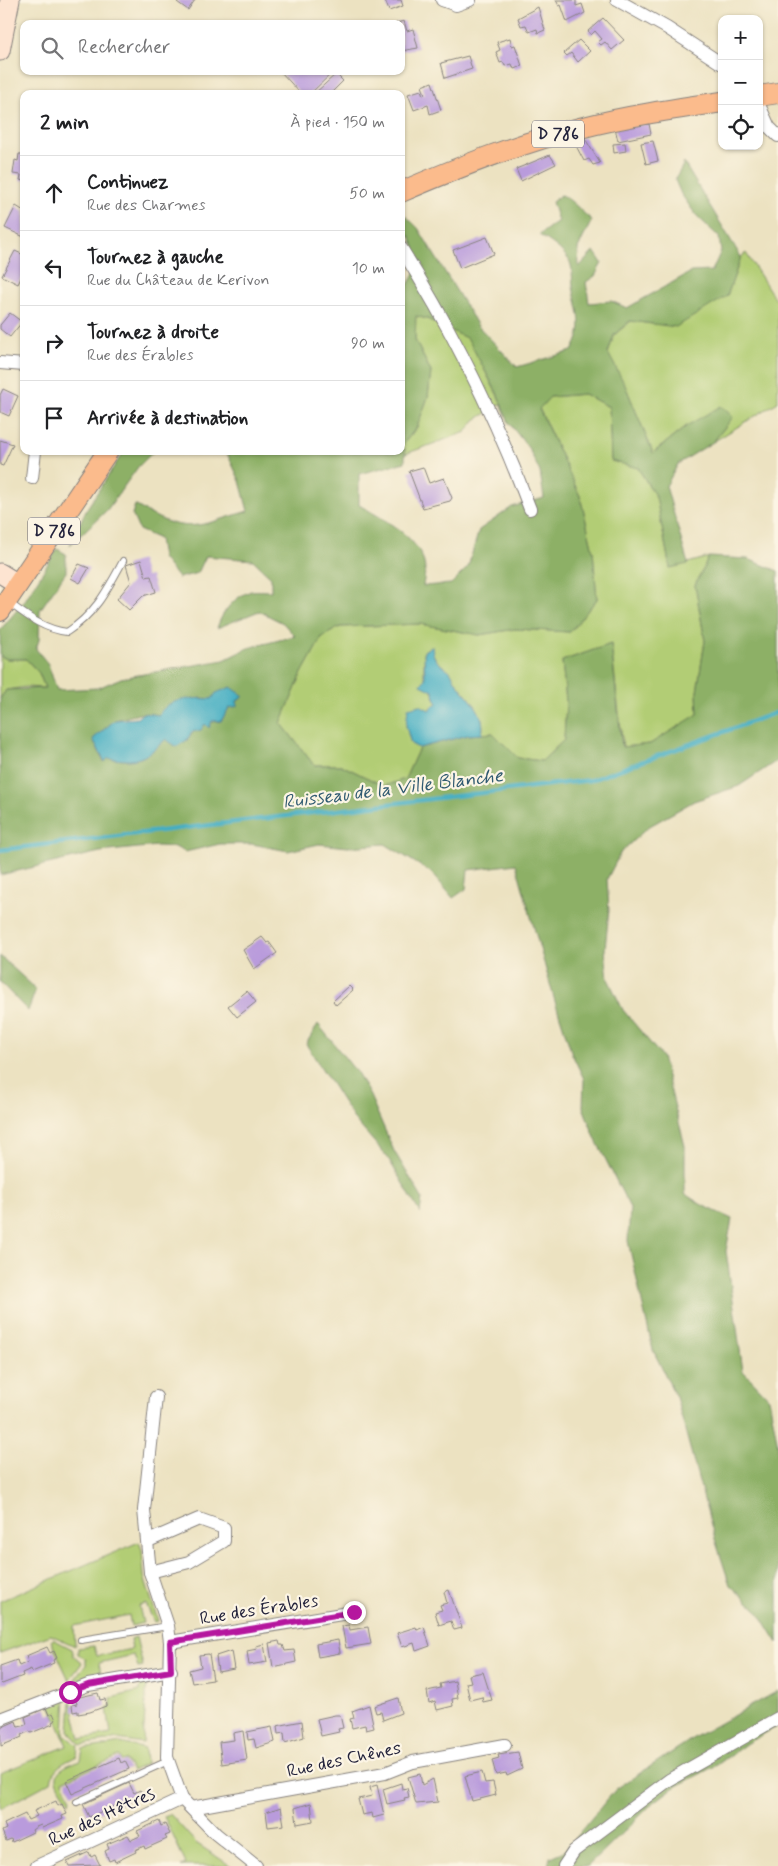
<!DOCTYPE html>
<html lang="fr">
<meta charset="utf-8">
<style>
body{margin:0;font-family:Mynerve,sans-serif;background:#f2f2f2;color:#202124}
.controls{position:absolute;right:15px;top:15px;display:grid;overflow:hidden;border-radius:10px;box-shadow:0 1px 4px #0004}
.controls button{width:45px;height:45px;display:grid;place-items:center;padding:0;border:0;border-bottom:1px solid #e0e0e0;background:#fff;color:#202124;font:25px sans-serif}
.stop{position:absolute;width:15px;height:15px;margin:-11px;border:4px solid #b5179e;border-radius:50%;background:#fff}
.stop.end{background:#b5179e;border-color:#fff;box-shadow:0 1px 5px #0008}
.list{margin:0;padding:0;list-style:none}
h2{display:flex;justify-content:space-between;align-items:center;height:65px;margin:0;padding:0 20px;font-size:21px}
h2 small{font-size:16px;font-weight:400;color:#757577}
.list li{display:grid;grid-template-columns:32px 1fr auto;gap:15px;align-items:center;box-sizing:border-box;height:75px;padding:0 20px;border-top:1px solid #e0e0e0}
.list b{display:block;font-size:19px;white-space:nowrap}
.list p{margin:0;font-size:16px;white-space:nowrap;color:#757577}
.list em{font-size:16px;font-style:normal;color:#757577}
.icon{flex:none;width:28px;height:28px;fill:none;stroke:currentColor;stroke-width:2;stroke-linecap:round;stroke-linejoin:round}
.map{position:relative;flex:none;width:778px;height:1866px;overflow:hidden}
.search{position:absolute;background:#fff;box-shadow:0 1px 4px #0004;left:20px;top:20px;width:385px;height:55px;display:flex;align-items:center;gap:12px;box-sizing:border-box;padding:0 18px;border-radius:10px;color:#757577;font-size:19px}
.panel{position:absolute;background:#fff;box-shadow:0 1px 4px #0004;left:20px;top:90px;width:385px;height:365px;border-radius:10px}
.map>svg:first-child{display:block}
.green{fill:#b2cd74;stroke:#6a7858}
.forest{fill:#8db066;stroke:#586950;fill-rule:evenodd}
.water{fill:#44aec2;stroke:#33687e}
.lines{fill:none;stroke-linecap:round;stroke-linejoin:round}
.stream{stroke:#44aec2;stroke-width:4.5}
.building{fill:#b99bdc}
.lane-casing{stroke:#87827e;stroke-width:8}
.street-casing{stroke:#87827e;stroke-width:14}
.secondary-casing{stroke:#87827e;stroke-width:21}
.primary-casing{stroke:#87827e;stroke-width:22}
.lane{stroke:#fff;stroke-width:6}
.street{stroke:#fff;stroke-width:12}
.secondary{stroke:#fde4d1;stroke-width:19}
.primary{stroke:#fbbb8c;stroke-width:20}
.route{stroke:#b5179e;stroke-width:6}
.labels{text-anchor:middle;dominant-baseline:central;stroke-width:4.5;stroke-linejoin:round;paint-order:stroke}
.shield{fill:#fcf5e5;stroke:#63616e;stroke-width:1}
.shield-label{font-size:16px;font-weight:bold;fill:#22223b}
.street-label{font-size:18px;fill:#22223b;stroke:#fcf5e5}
.water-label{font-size:19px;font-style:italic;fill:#305a71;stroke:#fcf5e5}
</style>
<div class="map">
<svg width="778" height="1866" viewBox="0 0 778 1866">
<rect width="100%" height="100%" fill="#fcf5e5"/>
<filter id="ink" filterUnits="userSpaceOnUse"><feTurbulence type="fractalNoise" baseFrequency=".02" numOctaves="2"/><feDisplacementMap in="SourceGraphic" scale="10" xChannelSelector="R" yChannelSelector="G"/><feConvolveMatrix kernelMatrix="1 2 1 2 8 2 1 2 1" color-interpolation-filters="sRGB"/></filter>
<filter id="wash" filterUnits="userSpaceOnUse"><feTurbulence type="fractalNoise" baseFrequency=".0096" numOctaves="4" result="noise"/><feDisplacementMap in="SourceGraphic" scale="20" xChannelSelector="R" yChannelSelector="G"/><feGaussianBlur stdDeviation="1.12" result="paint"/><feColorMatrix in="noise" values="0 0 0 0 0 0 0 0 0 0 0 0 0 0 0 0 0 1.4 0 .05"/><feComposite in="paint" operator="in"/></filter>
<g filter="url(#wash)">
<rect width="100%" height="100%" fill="#ece2c1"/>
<g class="green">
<path d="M746 253 775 299 778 298V402L713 442 733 417 688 425 653 453 625 385 608 354 614 335 631 321 652 324 727 296 741 257Z"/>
<path d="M415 316 427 319 468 338 502 404 475 420 466 432 405 454 401 447 417 427 428 397 431 372 415 340Z"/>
<path d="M584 394 609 407 611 460 638 468 656 497 670 568 709 557 695 585 705 641 697 692 698 715 650 744 623 747 611 644 562 661 566 701 564 740 542 761 518 758 493 733 482 734C487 714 468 697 457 683 454 679 452 673 449 670 438 663 434 660 431 646L424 651C425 660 423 668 424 676 427 685 434 693 437 703L406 726 411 744 419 748 405 779 384 786 341 765H314L281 723 302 673 322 637 340 627 420 624 479 635 515 629 570 632 597 599 593 551 580 496 539 408 550 397Z"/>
<path d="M0 656 7 659H26L39 673 45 688 26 687 6 690 0 699Z"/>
<path d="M139 1542 142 1550 144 1576 158 1621 154 1622 146 1604 139 1606 143 1623 131 1626 129 1615 74 1626 75 1646 51 1635 0 1653V1601Z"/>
<path d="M136 1637 143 1666 138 1667 134 1655 99 1663 101 1674 74 1680 86 1665V1659L78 1654V1648L94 1646 97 1656 132 1649 130 1639Z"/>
<path d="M53 1639 72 1649 74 1656 82 1663 69 1680 51 1641Z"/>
<path d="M140 1681H147L143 1743 118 1739 81 1745 69 1732 71 1700 80 1739 111 1734 107 1708 111 1707V1698L140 1691Z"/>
<path d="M66 1695 64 1735 78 1745 77 1756C64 1763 53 1766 51 1782L0 1809V1773L67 1746 49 1702Z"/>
<path d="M121 1743 145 1749 146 1764 132 1771 126 1760 121 1761 119 1756 63 1781 71 1799 69 1802C53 1777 49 1771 81 1760L83 1749Z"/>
<path d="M170 1814 196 1843 231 1866H181L186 1864 164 1816Z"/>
</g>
<g class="forest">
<path d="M684 163 741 257 727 296 676 327 630 321 614 335 608 353 625 385 653 453 688 425 721 406 733 417 713 442 678 464 666 486 688 564 670 568 656 497 638 468 611 461 609 407 584 394 550 397 539 409 580 496 593 551 597 599 570 632 515 629 479 635 420 624 340 627 322 637 302 673 281 723 314 765H341L384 786 405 779 419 748 468 735 493 733 518 758 542 761 564 740 566 701 562 661 611 644 622 747 650 744 698 714 697 692 705 641 695 585 709 557 748 559 778 571V760L739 786 694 801 648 827 621 852 607 879 609 910 605 949 608 979 623 1010 662 1057 685 1146V1194L702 1205 732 1219 726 1251 743 1371 769 1398 778 1446V1643L758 1611 730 1585 714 1536 676 1397 653 1350 628 1241 630 1208 595 1138 583 1107 584 1079 572 1054 554 998 516 864 468 870 466 889 453 898 432 873 385 844 348 847 319 844 288 851 252 844H220L185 852 175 847 157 846 100 852 0 875V699L6 690 45 688 39 673 26 659H7L0 656V630L24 602 57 549 66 554V572L40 610 39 640 36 649 48 664 57 690 98 688 121 678 224 660 248 648 295 636 283 623 259 611 217 628C222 612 234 597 251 591 257 590 265 591 271 591V577L253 560 206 556 198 573 178 578 162 558 159 539 139 530 132 514 135 505C185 536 195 527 248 511L240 481 226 451 398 452 401 451V448L405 449V462L359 474V505C380 517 419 537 424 563 426 570 424 579 423 586L451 584 468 567 479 530 512 507 544 498 540 472 529 449 509 423 497 393 468 339 427 319 416 316 415 340 431 372 428 397 417 427 401 447V296L421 263 410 236 401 237V217L406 216 418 228 478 326 517 367 572 351C586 327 578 312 573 287 572 279 573 267 569 260 561 249 551 242 539 235L558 221 552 202 561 195C573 200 581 212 592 220L578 248 579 267 594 251 602 263 595 276 586 282 589 303 611 301 627 308 691 272 712 271 721 251 719 237 696 215 681 194 675 180ZM244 696 229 708 221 721C206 722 195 728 187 740L166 739C144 759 138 763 108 758L104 762 93 739 115 720 143 713 159 715 201 698 212 699Z"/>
<path d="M124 451H154L138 467 107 510 70 545 86 510Z"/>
<path d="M0 956 36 989 28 1011 0 982Z"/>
<path d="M318 1024 358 1074 370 1096 394 1151 422 1198 420 1213 388 1158 354 1119 306 1044Z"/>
<path d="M778 1691V1726L747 1743 717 1765 673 1788 653 1803 588 1866H548L550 1857 564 1851 616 1789 695 1737Z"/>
</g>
<g class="water">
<path d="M432 646C433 660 438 663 449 670 452 673 454 679 457 683 468 698 487 713 482 734L468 735 419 748 411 744 406 726 408 708 420 705 429 710 437 703 433 691 421 685 425 679 424 651Z"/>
<path d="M231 687 244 696 237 701 238 706 229 708 221 721H212L209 728 205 724 201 730 192 732 187 740 176 747 166 739C144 759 138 763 108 758L105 762 93 739 115 720 137 718 143 713 159 715C168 697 195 698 212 699L216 693Z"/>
</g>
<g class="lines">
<path class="stream" d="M0 850 591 780 778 712"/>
</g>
<g id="blocks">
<g class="building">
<path d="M179 0H195L188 10 177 2Z"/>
<path d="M385 0H401L403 6 389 11Z"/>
<path d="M556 0H576V6L582 4 585 13 567 22 561 5 559 6Z"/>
<path d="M538 7 545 30 538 33 537 29 529 32 526 25 521 26 518 18Z"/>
<path d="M603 18 624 40 612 50 605 42 601 45 598 42 602 39 595 31 591 35 588 31Z"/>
<path d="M404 21 407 31 413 29 418 48 401 51V24L396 23Z"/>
<path d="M510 38 512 46 515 45 522 66 514 69 512 64 505 66 503 62 500 63 496 52 500 50 497 42Z"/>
<path d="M579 40 590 51 578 62 571 53 567 56 564 53Z"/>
<path d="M468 56 472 69 445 78 441 63Z"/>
<path d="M280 71H334L310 94H301Z"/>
<path d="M336 74 343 81 330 94H314Z"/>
<path d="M432 82 441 110 430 114 428 105 414 110 408 94 421 90 423 95 425 94 422 86Z"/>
<path d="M649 124 651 134 618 141 615 128Z"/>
<path d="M584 137 600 163 593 165 589 159 584 161 574 142Z"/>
<path d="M653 141 658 161 646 164 641 143Z"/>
<path d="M625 143 626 151 614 153 613 144Z"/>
<path d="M19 154H24V181L20 180 21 175 13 174 15 160 18 161Z"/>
<path d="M550 155 556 164 521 181 516 169Z"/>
<path d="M16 206 24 211V237L5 228Z"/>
<path d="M487 237 494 254 460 268 453 250Z"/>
<path d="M15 251 24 255V272L18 284 2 276Z"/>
<path d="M10 313 22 322 10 337 0 329V325Z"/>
<path d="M3 389 18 396 9 416 0 412V395Z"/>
<path d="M0 440 13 444 3 466 0 465Z"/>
<path d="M423 467 429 483 444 478 452 498 450 501 423 508 409 471Z"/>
<path d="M141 560 146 577 151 576 156 592 143 596 129 610 117 599 131 582 126 565Z"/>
<path d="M79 564 89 568 80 583 71 578Z"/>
<path d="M262 937 267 943 269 942 277 953 254 969 243 950Z"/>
<path d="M349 986 353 990 336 1005 333 1001Z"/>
<path d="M247 991 256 1002 237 1017 228 1006Z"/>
<path d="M449 1590 462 1628 454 1630 451 1621 439 1625 435 1612 442 1610 440 1605 447 1603 444 1592Z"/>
<path d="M349 1625 350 1630 368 1627 371 1644 346 1648 342 1626Z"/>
<path d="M416 1627 417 1630 424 1627 430 1646 416 1651 414 1643 402 1647 397 1633Z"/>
<path d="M338 1640 340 1653 318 1657 316 1644Z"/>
<path d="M279 1641 280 1645H283L285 1651 294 1650 296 1662 273 1667 269 1643Z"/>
<path d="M264 1644 267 1662 249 1665 247 1651 257 1649 256 1646Z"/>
<path d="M47 1647 50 1653 54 1651 57 1658 53 1660 54 1663 32 1672 31 1669 22 1673 23 1676 2 1684 0 1682V1666L17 1660 19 1666 28 1662 26 1656Z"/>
<path d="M231 1651 234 1669 218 1672 216 1656Z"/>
<path d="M209 1654 213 1680 192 1683 189 1670 201 1667 199 1655Z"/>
<path d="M483 1672 492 1700 483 1702 482 1697 470 1700 466 1683 471 1682 469 1675Z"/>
<path d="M455 1681 458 1698 452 1699 453 1706 437 1710 435 1701 429 1703 427 1691 441 1688 440 1684Z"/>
<path d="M98 1693 100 1700 105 1699 106 1706 90 1712 78 1714V1711L73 1712 72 1705 77 1704 75 1698Z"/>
<path d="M398 1698 401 1713 383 1720 381 1712 376 1713 374 1706Z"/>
<path d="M369 1705 374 1728 366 1730 365 1725 352 1728 350 1719 354 1718 352 1711Z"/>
<path d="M46 1708 49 1715 53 1713 56 1720 52 1722 53 1724 31 1733 30 1731 26 1733 21 1735 22 1737 1 1746 0 1728 16 1721 18 1727 23 1726 27 1724 25 1717Z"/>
<path d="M335 1715H340L343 1728 338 1729 339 1732 321 1736 317 1719Z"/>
<path d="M302 1721 304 1737 285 1743 284 1733 278 1734 277 1726Z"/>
<path d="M272 1727 275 1742 256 1748 254 1739 248 1740 247 1732Z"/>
<path d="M243 1731 247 1760 222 1764 219 1742 234 1740 233 1733Z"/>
<path d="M518 1752 522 1769 507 1776 506 1773 496 1775 492 1760 499 1758 498 1755Z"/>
<path d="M119 1758 121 1763 125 1761 129 1769 72 1794 66 1781Z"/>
<path d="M482 1772 485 1783 493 1782 496 1795 472 1801 465 1776Z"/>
<path d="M420 1774 422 1785 433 1779 438 1802 416 1804 408 1777Z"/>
<path d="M129 1783 134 1793 140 1790 142 1794 89 1817 83 1804Z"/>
<path d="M401 1783 402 1789 407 1788 409 1797 404 1798 405 1800 387 1804 383 1789Z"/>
<path d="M377 1785 384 1815 373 1818 372 1813 362 1815 358 1799 372 1796 370 1787Z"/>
<path d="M56 1801 58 1806 62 1804 67 1814 62 1816 63 1819 42 1828 41 1825 36 1827 32 1830 33 1832 12 1842 11 1839 6 1841 2 1831 6 1829 4 1824 25 1814 28 1820 37 1816 34 1811Z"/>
<path d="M311 1803 313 1821 297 1824 295 1808Z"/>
<path d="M281 1807 284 1825 268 1827 266 1812Z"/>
<path d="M159 1821 161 1826 165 1824 170 1834 165 1836 167 1839 145 1849 144 1846 135 1850 136 1852 115 1862 114 1859 109 1861 105 1851 109 1849 107 1844 128 1835 131 1840 140 1836 137 1831Z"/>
<path d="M89 1852 91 1857 95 1855 100 1865 69 1866 67 1862Z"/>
</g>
</g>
</g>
<g filter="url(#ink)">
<use href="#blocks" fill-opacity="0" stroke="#87827e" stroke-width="1"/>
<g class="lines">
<defs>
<g id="lane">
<path d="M8 602C27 616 43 629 67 632 96 613 107 590 123 561"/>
<path d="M81 1640 168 1626"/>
<path d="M77 1802 168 1761"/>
</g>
<g id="street">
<path d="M442 0 456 5 470 0"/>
<path d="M617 0 667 28 722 64"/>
<path d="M759 105 769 127 778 136"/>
<path d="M401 248C453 331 496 418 530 509"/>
<path d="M0 363 24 365"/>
<path d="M32 478 35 451"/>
<path d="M156 1397 144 1510 150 1572 168 1626 170 1642 167 1757 182 1799 216 1834 256 1866"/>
<path d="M148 1541 199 1519 224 1528V1541L189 1562 150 1572"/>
<path d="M170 1642 354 1612"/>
<path d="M0 1719 88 1685 171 1671"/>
<path d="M191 1808 385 1773 413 1762 505 1745"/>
<path d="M37 1866 182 1799"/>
<path d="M564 1866 574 1851 669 1780 778 1718"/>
</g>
<g id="secondary">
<path d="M0 51 10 0"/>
<path d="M0 573 18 584"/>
</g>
<g id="primary">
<path d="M759 96 778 93"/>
<path d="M401 192C459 167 519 143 580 128 626 116 674 109 722 102"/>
<path d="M0 611 108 451"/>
</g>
</defs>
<use href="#lane" class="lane-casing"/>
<use href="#street" class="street-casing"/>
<use href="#secondary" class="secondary-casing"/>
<use href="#primary" class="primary-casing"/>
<use href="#lane" class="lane"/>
<use href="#street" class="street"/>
<use href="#secondary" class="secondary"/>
<use href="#primary" class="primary"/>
</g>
</g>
<g class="lines" filter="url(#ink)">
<path class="route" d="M70 1692 88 1685 171 1671 170 1642 354 1612"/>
</g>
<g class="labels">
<g class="shield">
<rect x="532" y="120.5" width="52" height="27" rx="4"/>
<rect x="28" y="517.5" width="52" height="27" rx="4"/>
</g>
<g class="shield-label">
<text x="558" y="134">D 786</text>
<text x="54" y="531">D 786</text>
</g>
<g class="street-label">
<text transform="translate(259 1610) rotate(-9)">Rue des Érables</text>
<text transform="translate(344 1760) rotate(-12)">Rue des Chênes</text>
<text transform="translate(102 1817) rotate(-25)">Rue des Hêtres</text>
</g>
<g class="water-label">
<text transform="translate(393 789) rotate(-7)">Ruisseau de la Ville Blanche</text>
</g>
</g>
</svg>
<div class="controls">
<button>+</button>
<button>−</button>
<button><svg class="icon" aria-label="locate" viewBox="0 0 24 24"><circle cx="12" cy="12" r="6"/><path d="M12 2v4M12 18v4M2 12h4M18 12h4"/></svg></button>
</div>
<div class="stop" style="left:70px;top:1692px"></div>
<div class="stop end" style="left:354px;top:1612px"></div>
<div class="search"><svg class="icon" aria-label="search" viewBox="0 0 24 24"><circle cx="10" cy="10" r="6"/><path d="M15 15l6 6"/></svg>Rechercher</div>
<section class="panel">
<h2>2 min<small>À pied · 150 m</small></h2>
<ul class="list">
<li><svg class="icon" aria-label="ahead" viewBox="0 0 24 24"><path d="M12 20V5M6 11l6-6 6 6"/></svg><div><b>Continuez</b><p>Rue des Charmes</p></div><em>50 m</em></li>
<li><svg class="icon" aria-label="left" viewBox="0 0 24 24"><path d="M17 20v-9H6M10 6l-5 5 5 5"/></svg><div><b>Tournez à gauche</b><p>Rue du Château de Kerivon</p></div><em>10 m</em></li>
<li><svg class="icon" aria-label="right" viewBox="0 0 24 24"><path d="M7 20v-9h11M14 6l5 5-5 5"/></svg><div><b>Tournez à droite</b><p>Rue des Érables</p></div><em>90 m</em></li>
<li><svg class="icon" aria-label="arrive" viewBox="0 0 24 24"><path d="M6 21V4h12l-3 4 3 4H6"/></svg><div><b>Arrivée à destination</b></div></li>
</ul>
</section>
</div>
